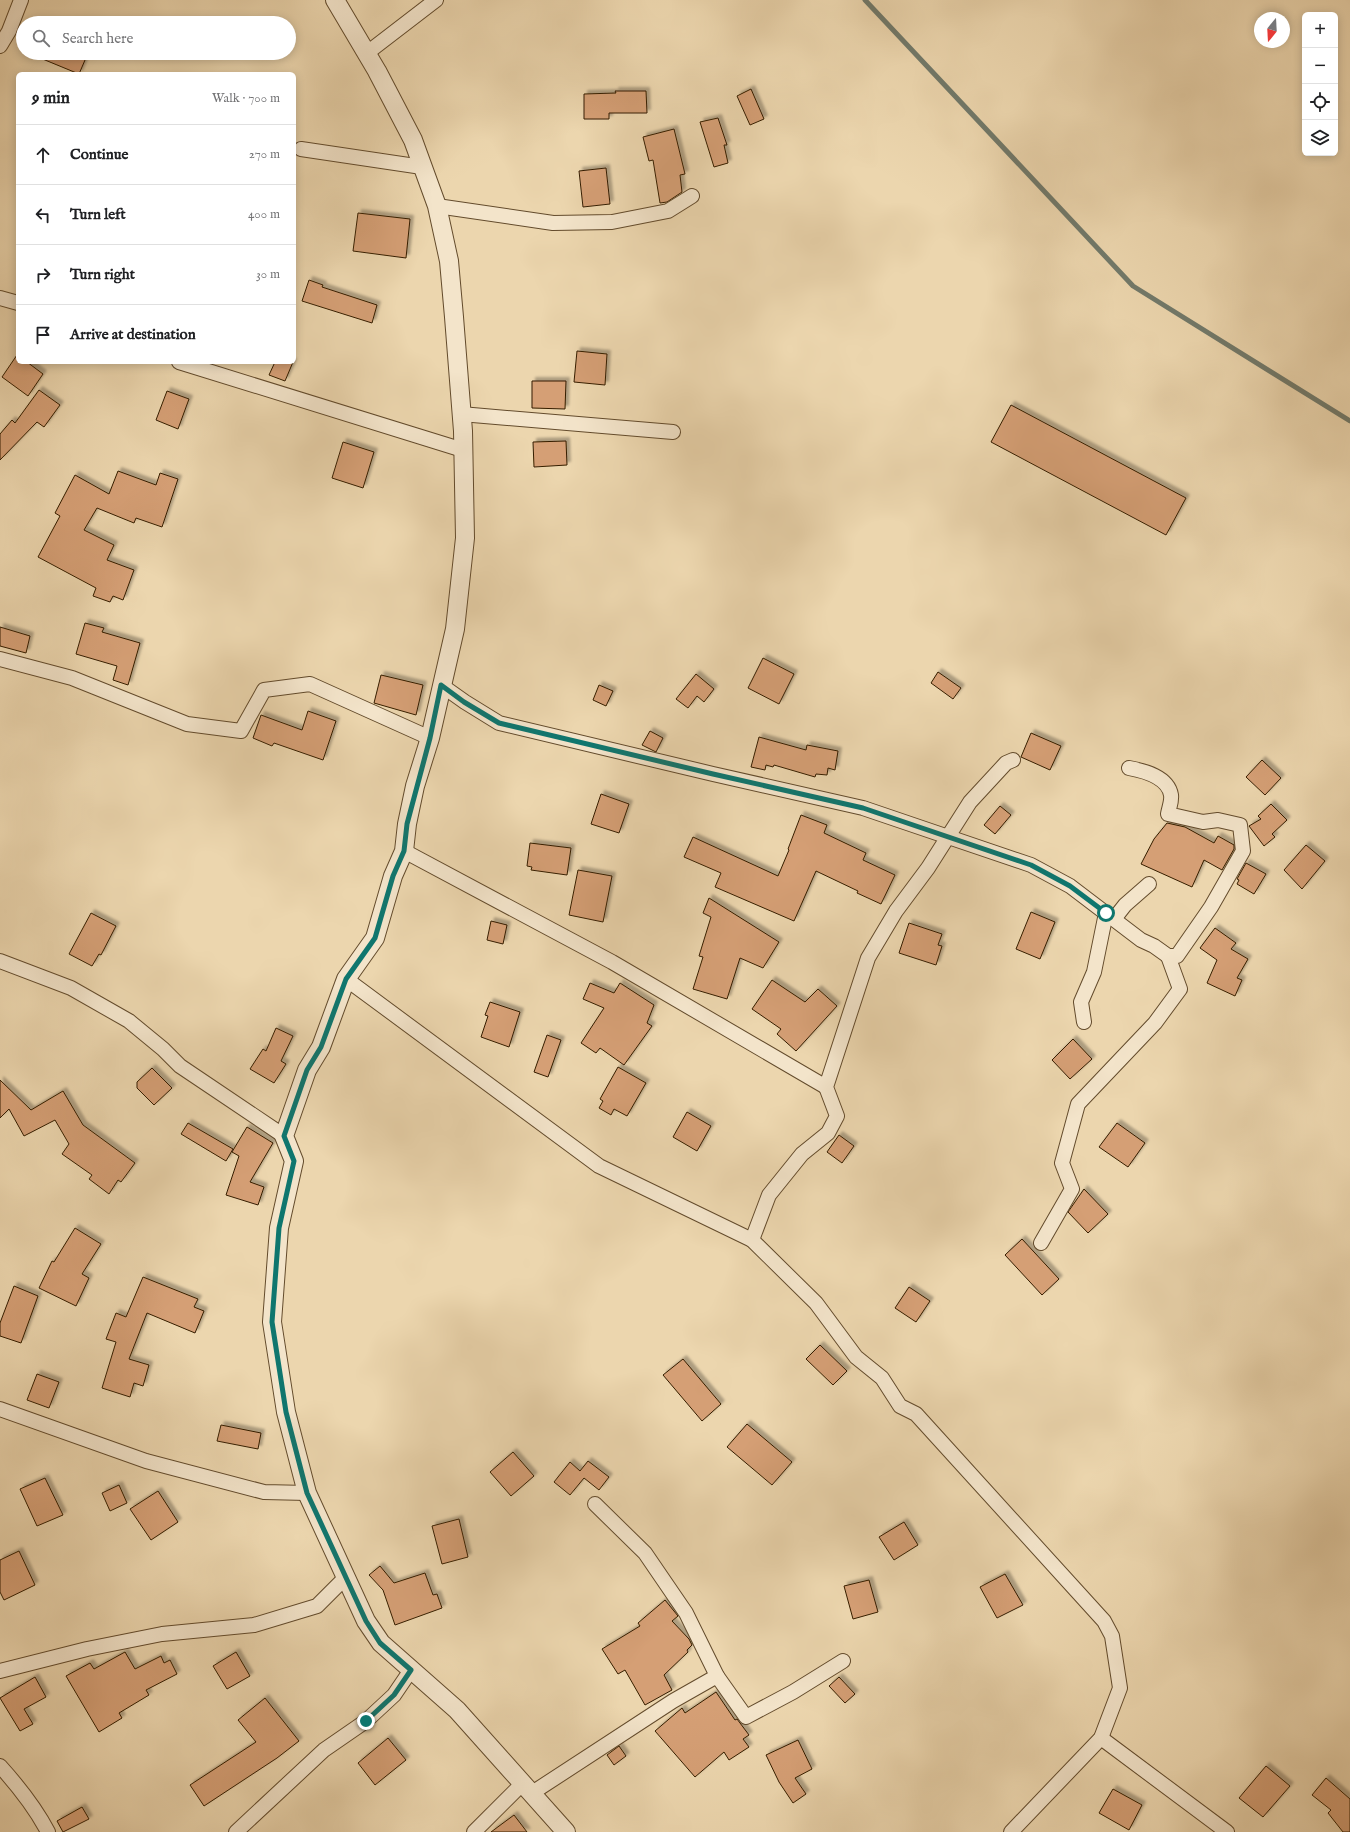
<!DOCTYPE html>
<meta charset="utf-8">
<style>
body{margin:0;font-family:"IM FELL English",serif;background:#f6f6f6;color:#202124}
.controls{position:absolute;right:12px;top:12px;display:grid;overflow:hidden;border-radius:6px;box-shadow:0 2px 10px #0003}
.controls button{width:36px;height:36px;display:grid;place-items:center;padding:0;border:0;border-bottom:1px solid #e0e0e0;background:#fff;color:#202124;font:20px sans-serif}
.compass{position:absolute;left:1254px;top:12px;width:36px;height:36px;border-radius:50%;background:#fff;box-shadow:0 2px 10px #0003;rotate:198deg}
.stop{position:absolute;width:12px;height:12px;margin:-9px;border:3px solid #0f766e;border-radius:50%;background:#fff}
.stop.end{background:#0f766e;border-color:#fff;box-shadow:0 1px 4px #0008}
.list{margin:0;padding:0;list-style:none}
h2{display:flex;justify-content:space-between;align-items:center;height:52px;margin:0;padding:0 16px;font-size:17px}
h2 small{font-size:13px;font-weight:400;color:#757577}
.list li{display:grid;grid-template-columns:26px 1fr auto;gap:12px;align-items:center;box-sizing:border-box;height:60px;padding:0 16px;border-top:1px solid #e0e0e0}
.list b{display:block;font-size:15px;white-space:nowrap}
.list em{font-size:13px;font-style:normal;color:#757577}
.icon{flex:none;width:22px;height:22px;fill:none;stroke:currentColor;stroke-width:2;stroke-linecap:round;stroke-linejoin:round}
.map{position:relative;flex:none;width:1350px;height:1832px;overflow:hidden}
.search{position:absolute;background:#fff;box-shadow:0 2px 10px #0003;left:16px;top:16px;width:280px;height:44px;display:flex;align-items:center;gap:10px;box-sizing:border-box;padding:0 14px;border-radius:22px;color:#757577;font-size:15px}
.panel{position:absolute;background:#fff;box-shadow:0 2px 10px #0003;left:16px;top:72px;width:280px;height:292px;border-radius:6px}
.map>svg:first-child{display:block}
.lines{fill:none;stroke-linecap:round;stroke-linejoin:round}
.stream{stroke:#727a6b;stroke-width:5}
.building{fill:#d59f74;stroke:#351d00;filter:url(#shadow)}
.minor-casing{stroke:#634b2c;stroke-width:16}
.tertiary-casing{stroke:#634b2c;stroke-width:20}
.minor{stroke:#f3e4ca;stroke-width:14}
.tertiary{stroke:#f3e4ca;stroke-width:18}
.route{stroke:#0f766e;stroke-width:5}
</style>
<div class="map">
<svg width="1350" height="1832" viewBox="0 0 1350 1832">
<defs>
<filter id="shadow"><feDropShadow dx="3.5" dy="-3.5" stdDeviation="1" flood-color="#0004"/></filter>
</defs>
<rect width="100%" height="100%" fill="#ecd6ae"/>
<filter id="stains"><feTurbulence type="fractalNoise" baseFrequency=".005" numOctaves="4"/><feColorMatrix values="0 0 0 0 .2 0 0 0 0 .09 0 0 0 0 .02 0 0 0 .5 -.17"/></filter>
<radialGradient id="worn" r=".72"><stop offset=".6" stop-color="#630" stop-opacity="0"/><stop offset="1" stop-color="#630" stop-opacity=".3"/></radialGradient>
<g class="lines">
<path class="stream" d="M865 0 1133 286 1350 421"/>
</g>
<g class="building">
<path d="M28 53H88L79 74Z"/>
<path d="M751 89 764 119 750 125 737 96Z"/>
<path d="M615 91H646L647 113H609V119H584V94L616 93Z"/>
<path d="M718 118 727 145H724L728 163 714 167 700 122Z"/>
<path d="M674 129 685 174 680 175 682 192 667 202 660 203 653 160 649 161 643 137Z"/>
<path d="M606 168 610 204 583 207 579 171Z"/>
<path d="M358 213 410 219 406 258 353 251Z"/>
<path d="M309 280 323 285 322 287 377 305 372 323 302 301Z"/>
<path d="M577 351 607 354 605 385 574 382Z"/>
<path d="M17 355 18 362H27L43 374 28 396 2 377Z"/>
<path d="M275 362H293L285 381 269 375Z"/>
<path d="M532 381H566L565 409 532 408Z"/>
<path d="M39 390 60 405 44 427 37 422 0 460V434L12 420 15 423Z"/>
<path d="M167 391 189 399 178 429 156 420Z"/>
<path d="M1011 405 1186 498 1166 535 991 442Z"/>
<path d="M566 441 567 465 534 467 533 442Z"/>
<path d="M343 442 374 452 363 488 332 478Z"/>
<path d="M118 471 156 485 160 473 178 479 162 527 136 518 134 523 97 508 84 530 114 545 107 560 134 570 123 600 113 596 110 602 93 596 96 588 38 557 60 516 55 513 75 475 109 494Z"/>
<path d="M85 623 104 628 102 632 140 643 128 685 113 680 117 666 76 654Z"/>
<path d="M0 627 30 636 26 653 0 646Z"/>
<path d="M763 658 794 674 779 704 748 688Z"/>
<path d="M938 672 961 688 953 699 931 683Z"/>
<path d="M696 674 714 689 704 702 697 696 688 708 676 699Z"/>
<path d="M381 675 423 685 416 715 374 703Z"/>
<path d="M599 685 613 691 606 706 593 700Z"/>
<path d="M308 711 336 721 323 760 274 743 272 746 253 738 261 715 302 730Z"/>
<path d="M650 731 663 738 656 752 642 745Z"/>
<path d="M1031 733 1061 746 1050 770 1021 757Z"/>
<path d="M759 737 806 750 807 745 838 751 835 770 828 768 827 775 816 774 815 777 774 765 773 767 766 765 765 770 751 767Z"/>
<path d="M1262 760 1281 778 1265 795 1246 777Z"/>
<path d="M601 794 629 804 619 833 591 824Z"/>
<path d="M1271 804 1287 820 1272 834 1275 837 1264 846 1249 826 1261 819 1258 816Z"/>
<path d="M1000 806 1011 815 995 834 984 825Z"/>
<path d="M801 815 827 825 824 833 866 853 863 860 895 875 881 904 857 893 858 891 816 871 794 921 715 887 721 873 684 857 693 837 778 876 789 850 788 849Z"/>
<path d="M1167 823 1185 827 1214 843 1218 836 1234 845V849L1222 870 1204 860 1192 887 1141 864 1154 839Z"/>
<path d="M530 843 571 848 567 875 531 870 532 867 527 866Z"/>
<path d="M1306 845 1325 861 1302 889 1284 870Z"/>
<path d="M1246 863 1266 874 1254 894 1237 884 1239 880 1237 879Z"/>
<path d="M578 870 612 876 603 922 569 915Z"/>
<path d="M709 898 779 942 763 968 740 958 727 999 693 989 703 957 699 956 711 917 703 913Z"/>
<path d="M1031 912 1055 922 1040 959 1016 949Z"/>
<path d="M91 913 116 926 101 955 99 954 92 966 69 954Z"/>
<path d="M491 921 507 925 503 944 487 940Z"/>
<path d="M909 923 942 934 938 945 942 946 936 965 899 953Z"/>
<path d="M1215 928 1236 943 1231 949 1248 959 1237 978 1242 980 1235 996 1207 983 1217 960 1200 948Z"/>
<path d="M772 980 805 1002 818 989 837 1006 796 1051 777 1034 781 1029 752 1009Z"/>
<path d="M590 983 614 993 620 983 654 1005 647 1023 652 1026 624 1065 600 1048 596 1053 581 1043 604 1008 583 999Z"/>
<path d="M490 1002 520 1012 509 1047 481 1037 488 1016 485 1015Z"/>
<path d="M276 1028 293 1036 281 1061 286 1064 274 1083 250 1069 263 1049 266 1051Z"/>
<path d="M547 1035 561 1040 548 1077 534 1072Z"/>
<path d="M1073 1039 1092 1059 1070 1079 1052 1060Z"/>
<path d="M618 1067 646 1083 627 1116 614 1109 611 1115 599 1108 603 1101 600 1099Z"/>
<path d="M152 1068 172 1088 154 1105 137 1088V1082Z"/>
<path d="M0 1080 31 1110 63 1091 83 1125 135 1163 121 1182 118 1180 109 1194 89 1179 92 1175 62 1154 69 1144 55 1120 24 1136 9 1109 0 1118Z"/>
<path d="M687 1112 711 1126 697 1151 673 1137Z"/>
<path d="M188 1123 233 1149 226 1161 181 1134Z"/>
<path d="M1117 1123 1145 1143 1128 1167 1099 1147Z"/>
<path d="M247 1127 273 1143 250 1182 264 1187 258 1205 226 1195 239 1156 232 1152Z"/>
<path d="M839 1135 854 1146 842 1163 827 1152Z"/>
<path d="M1084 1189 1108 1214 1088 1233 1068 1212Z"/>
<path d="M75 1228 101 1244 82 1274 89 1278 76 1306 39 1288 52 1261 54 1262Z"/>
<path d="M1022 1239 1059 1279 1042 1295 1005 1255Z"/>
<path d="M143 1277 198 1299 194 1307 204 1311 195 1333 147 1313 129 1359 149 1365 143 1386 134 1383 130 1397 102 1388 116 1342 106 1339 116 1313 126 1317Z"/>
<path d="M14 1286 38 1296 21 1343 0 1336V1323Z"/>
<path d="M909 1287 930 1301 916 1322 895 1308Z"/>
<path d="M820 1345 847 1371 833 1385 806 1359Z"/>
<path d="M683 1359 721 1404 702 1421 663 1375Z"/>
<path d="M37 1374 59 1382 49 1408 27 1400Z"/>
<path d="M747 1424 792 1462 772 1485 727 1447Z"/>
<path d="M221 1425 261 1433 258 1449 217 1441Z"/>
<path d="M513 1452 534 1476 511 1496 490 1472Z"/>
<path d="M588 1461 609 1477 599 1490 584 1478 570 1495 554 1482 570 1462 580 1471Z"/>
<path d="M45 1478 63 1515 37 1526 20 1489Z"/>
<path d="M119 1485 127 1503 110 1511 102 1493Z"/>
<path d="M158 1491 178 1522 151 1540 130 1509Z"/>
<path d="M459 1519 468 1557 442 1564 432 1526Z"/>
<path d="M904 1522 918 1545 894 1560 879 1537Z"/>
<path d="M19 1551 35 1585 4 1600 0 1592V1560Z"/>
<path d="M380 1566 394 1583 425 1573 433 1595 437 1594 442 1608 395 1625 383 1590 369 1575Z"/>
<path d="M1005 1574 1023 1605 997 1618 980 1587Z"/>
<path d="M869 1580 878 1612 853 1619 844 1586Z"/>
<path d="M665 1600 678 1616 672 1621 689 1639 692 1645 687 1650 688 1652 664 1675 672 1690 645 1705 625 1670 618 1674 602 1649 640 1626 638 1623Z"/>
<path d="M125 1652 135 1669 161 1656 164 1663 170 1660 177 1674 146 1690 149 1695 119 1713 122 1718 99 1732 66 1676 90 1663 94 1669Z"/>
<path d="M236 1652 250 1676 227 1689 213 1666Z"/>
<path d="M35 1677 46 1697 24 1709 33 1724 20 1731 0 1698Z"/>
<path d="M839 1677 855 1694 845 1703 829 1686Z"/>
<path d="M716 1692 735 1720 737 1719 749 1735 743 1739 749 1747 729 1760 724 1752 695 1777 655 1731 682 1708 685 1713Z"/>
<path d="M265 1698 299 1741 277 1758 204 1806 190 1785 256 1742 238 1720Z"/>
<path d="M388 1738 406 1760 375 1785 358 1763Z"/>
<path d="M798 1740 812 1769 795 1778 806 1794 793 1803 779 1782 766 1755Z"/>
<path d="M619 1746 626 1756 614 1765 607 1755Z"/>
<path d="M1266 1766 1290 1786 1263 1817 1239 1798Z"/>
<path d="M1326 1778 1350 1799V1832H1343L1328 1813 1331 1810 1312 1795Z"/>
<path d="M1113 1789 1142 1805 1129 1830 1099 1813Z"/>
<path d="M82 1807 89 1819 63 1832 57 1821Z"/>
<path d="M514 1815 527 1832H491Z"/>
</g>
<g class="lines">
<defs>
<g id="minor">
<path d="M0 46 9 31 21 0"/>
<path d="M367 53 436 0"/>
<path d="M301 149 422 167"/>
<path d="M437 206 553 223 612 222 668 211 692 196"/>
<path d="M0 298 18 303"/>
<path d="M179 362 463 450"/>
<path d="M461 414 673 432"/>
<path d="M0 659 72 678 187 724 241 731 264 690 310 684 430 738"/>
<path d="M441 685 465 702 499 723 713 774 863 808 1031 865 1070 886 1141 940 1154 946 1168 956H1177L1211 907 1243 851 1240 825 1218 820 1203 822 1168 814C1169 808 1172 801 1171 795 1168 777 1145 771 1129 768"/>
<path d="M404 851 612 962 826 1087"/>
<path d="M1114 919 1125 905 1149 884"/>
<path d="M0 961 71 988 129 1021 163 1049 180 1066 284 1136"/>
<path d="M346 979 599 1166 752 1240 816 1303 856 1357 882 1378 900 1406 916 1414 1104 1621 1112 1636 1120 1688 1101 1738 1011 1832"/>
<path d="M1084 1022 1081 1002 1094 972 1106 913"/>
<path d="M752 1240 769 1195 802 1154 828 1133 837 1116 826 1087 868 958 896 911 928 868 970 802 1006 763 1013 760"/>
<path d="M1041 1243 1072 1189 1062 1163 1078 1104 1155 1023 1180 989 1168 956"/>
<path d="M0 1409 146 1461 264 1492 307 1493"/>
<path d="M595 1504 645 1553 686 1613 717 1676 746 1717 793 1692 843 1661"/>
<path d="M0 1671 87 1649 162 1634 254 1625 317 1606 346 1577"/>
<path d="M1101 1738 1227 1832"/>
<path d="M0 1766C18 1786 35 1807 48 1832"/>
<path d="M532 1793 673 1701 717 1676"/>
<path d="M236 1832 324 1750 366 1721 394 1695 411 1670"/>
<path d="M474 1832 523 1783"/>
</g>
<path id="tertiary" d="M335 0 377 71 413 140 437 206 449 261 454 317 463 431 465 538 455 629 430 738 415 786 407 824 404 851 393 876 375 938 346 979 321 1047 307 1070 284 1136 294 1161 279 1228 272 1322 286 1412 307 1493 366 1621 381 1643 457 1710 566 1832"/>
</defs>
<use href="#minor" class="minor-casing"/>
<use href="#tertiary" class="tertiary-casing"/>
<use href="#minor" class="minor"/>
<use href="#tertiary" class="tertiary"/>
</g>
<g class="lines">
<path class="route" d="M366 1721 394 1695 411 1670 380 1643 366 1621 307 1493 286 1412 272 1322 279 1228 294 1161 284 1136 307 1070 321 1047 346 979 375 938 393 876 404 851 407 824 430 738 441 685 464 702 499 723 713 774 863 808 1031 865 1070 886 1106 913"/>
</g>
<rect width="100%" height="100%" filter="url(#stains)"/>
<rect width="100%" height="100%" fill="url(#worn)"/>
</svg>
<div class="controls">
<button>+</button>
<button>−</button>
<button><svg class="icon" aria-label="locate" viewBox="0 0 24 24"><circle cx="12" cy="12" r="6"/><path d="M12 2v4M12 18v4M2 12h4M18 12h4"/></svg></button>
<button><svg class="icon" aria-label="layers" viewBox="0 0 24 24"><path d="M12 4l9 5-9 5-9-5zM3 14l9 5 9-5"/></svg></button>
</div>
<svg class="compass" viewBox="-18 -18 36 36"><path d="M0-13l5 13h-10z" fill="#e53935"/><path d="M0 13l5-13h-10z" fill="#757577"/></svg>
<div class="stop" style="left:1106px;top:913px"></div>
<div class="stop end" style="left:366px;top:1721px"></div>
<div class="search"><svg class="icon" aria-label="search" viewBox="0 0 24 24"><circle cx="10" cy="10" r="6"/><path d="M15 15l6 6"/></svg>Search here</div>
<section class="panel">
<h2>9 min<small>Walk · 700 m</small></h2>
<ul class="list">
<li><svg class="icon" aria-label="ahead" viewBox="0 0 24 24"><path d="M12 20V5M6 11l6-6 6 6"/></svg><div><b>Continue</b></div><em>270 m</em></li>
<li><svg class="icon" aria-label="left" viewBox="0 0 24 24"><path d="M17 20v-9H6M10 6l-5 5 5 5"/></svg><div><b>Turn left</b></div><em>400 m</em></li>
<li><svg class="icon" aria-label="right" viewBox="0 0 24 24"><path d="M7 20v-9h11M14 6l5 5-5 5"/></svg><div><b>Turn right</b></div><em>30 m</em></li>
<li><svg class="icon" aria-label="arrive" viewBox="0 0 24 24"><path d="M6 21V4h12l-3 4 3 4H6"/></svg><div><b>Arrive at destination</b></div></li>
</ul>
</section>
</div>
